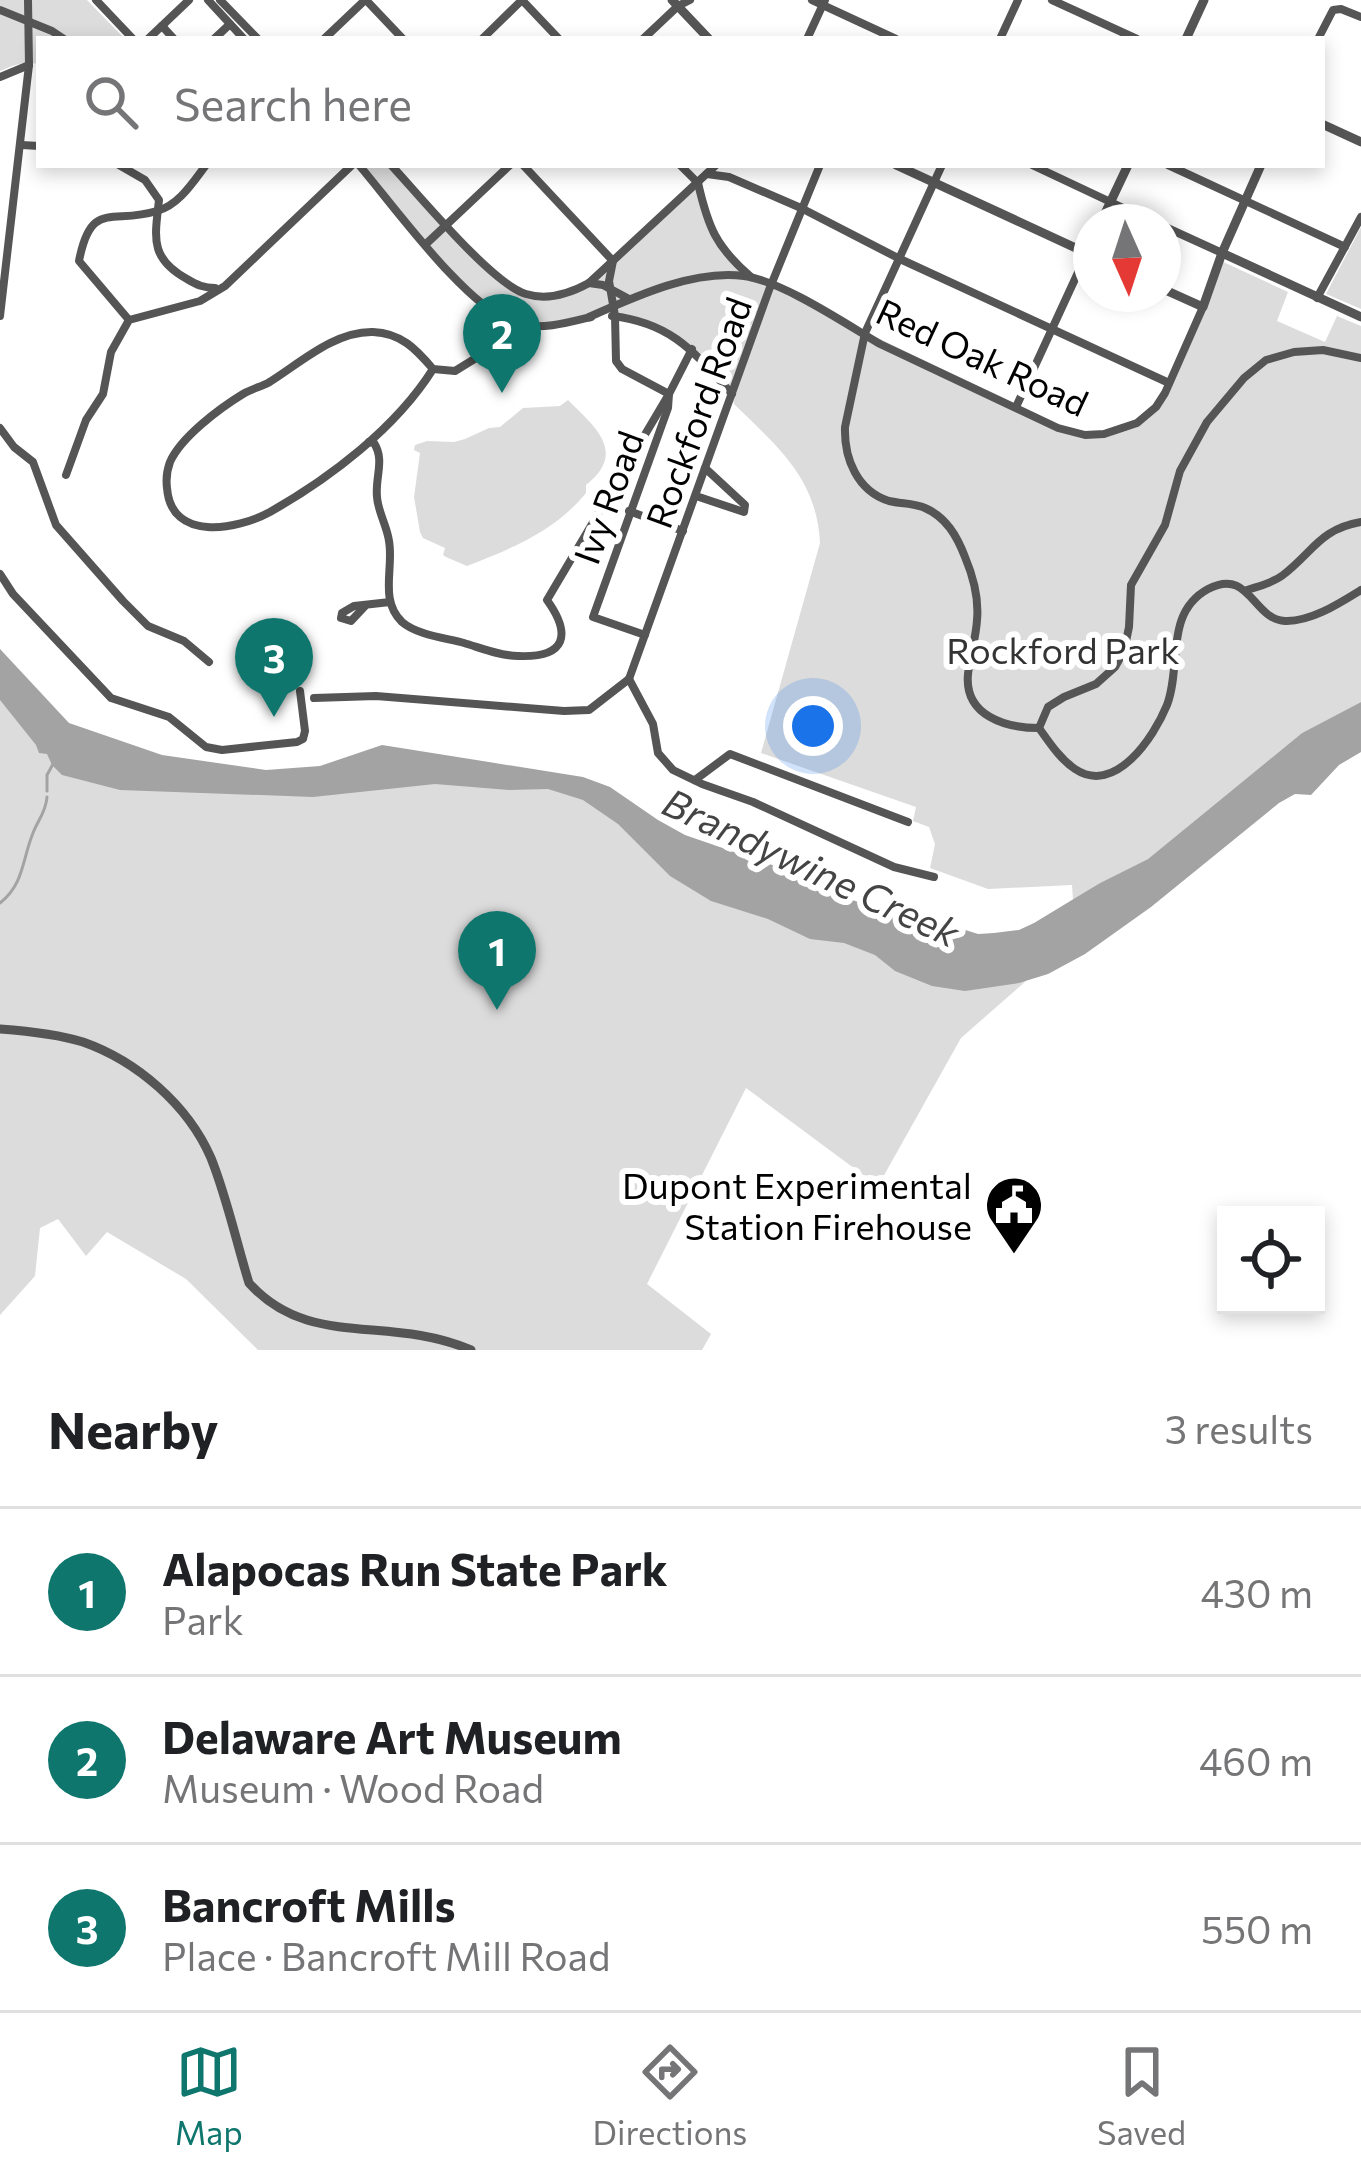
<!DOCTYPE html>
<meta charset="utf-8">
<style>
body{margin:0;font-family:Commissioner,sans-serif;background:#f6f6f6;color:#202124}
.controls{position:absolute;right:36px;bottom:36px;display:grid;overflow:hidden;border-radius:0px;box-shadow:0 6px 18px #0003}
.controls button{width:108px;height:108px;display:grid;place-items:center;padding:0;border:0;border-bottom:3px solid #e0e0e0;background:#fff;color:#202124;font:60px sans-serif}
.compass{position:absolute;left:1073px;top:204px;width:108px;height:108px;border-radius:50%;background:#fff;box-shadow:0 6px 18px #0003;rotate:177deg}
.you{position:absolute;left:813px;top:726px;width:42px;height:42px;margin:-30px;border:9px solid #fff;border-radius:50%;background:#1a73e8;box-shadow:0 0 0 18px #1a73e833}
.badge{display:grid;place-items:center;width:78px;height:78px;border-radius:50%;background:#0f766e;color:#fff;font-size:39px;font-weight:700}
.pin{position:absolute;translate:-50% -99px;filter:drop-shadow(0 3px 6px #0008)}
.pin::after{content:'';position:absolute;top:63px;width:42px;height:36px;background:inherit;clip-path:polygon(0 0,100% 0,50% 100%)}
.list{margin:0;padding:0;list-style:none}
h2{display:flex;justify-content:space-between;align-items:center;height:156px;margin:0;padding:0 48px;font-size:51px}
h2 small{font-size:39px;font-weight:400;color:#757577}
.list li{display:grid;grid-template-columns:78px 1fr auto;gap:36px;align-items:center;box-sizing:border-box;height:168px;padding:0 48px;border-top:3px solid #e0e0e0}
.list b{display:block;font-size:45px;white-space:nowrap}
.list p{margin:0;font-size:39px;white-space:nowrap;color:#757577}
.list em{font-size:39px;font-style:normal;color:#757577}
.icon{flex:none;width:66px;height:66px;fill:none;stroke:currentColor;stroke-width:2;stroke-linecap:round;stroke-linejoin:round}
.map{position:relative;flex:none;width:1361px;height:1350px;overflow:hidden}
.search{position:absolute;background:#fff;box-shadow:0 6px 18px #0003;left:36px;right:36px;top:36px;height:132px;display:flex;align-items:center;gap:30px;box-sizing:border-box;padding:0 42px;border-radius:0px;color:#757577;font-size:45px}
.sheet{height:660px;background:#fff}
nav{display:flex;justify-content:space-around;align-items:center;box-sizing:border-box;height:168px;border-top:3px solid #e0e0e0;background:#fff;font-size:33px;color:#757577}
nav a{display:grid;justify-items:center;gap:6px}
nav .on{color:#0f766e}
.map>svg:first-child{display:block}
.green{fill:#dcdcdc}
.water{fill:#a3a3a3}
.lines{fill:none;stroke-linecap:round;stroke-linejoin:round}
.stream{stroke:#a3a3a3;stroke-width:3}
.minor{stroke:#555;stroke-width:8}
.tertiary{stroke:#555;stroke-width:9}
.labels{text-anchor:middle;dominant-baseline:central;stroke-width:12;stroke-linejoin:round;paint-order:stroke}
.street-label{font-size:36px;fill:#000;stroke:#fff}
.park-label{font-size:36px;fill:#333;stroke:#fff}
.poi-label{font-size:36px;fill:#000;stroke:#fff;text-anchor:end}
.water-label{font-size:39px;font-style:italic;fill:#444;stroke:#fff}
</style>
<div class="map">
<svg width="1361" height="1350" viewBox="0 0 1361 1350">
<rect width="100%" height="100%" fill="#fff"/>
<g class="green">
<path d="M0 0H87L125 39H39V65C27 59 12 66 0 71Z"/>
<path d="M359 165H391L499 280 540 297 589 283 698 183 715 239 752 277 1074 433 1121 430 1156 407 1219 260 1288 292 1277 321 1325 342 1337 316 1361 326V702L1302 733 1148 859 1100 883 1073 900 1072 885 988 889 930 868 935 844 929 827 913 821 916 807 761 753 820 543C817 478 777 446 734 404L732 394 679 339 615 316 614 306 568 323H515L473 297Z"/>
<path d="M1361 227V309L1326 294Z"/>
<path d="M568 400C594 426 628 452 586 485V493C555 531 513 548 467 566L446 557 443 555 445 548 423 538 420 532 414 497 420 453 414 450 415 445 427 441 454 442 465 439 489 428 500 427 523 408 560 406Z"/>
<path d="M0 675 59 749 152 771 572 780 674 843 1020 970 1026 981 961 1038 878 1186 746 1088 647 1284 711 1334 702 1350H258L186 1279 107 1232 86 1256 58 1219 40 1228 35 1276 0 1315Z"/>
</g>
<path class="water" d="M0 649 69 723 162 755 266 770 320 766 382 745 583 777 610 787 658 820 685 835 781 868 815 887 887 912 915 914 978 934 994 933 1019 930 1034 923 1100 883 1148 859 1302 733 1361 702V752L1339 765 1311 795 1295 794 1279 803 1151 907 1085 954 1048 974 1019 983 965 991 932 986 895 971 875 955 844 943 810 939 768 919 711 901 670 876 618 824 583 800 548 789 509 790 435 784 313 797 120 790 62 775 52 765 47 754 39 753 36 745 0 700Z"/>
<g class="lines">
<g class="stream">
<path d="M47 791V775L53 764"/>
<path d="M0 903C24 884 22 860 33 833 38 820 46 812 47 797"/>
</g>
<g class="minor">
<path d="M96 0 133 39"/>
<path d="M208 0 244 39"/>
<path d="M220 0 258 39"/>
<path d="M366 0 403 39"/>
<path d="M522 0 559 39"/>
<path d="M812 0 896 39"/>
<path d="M1052 0 1137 39"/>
<path d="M0 10 52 31 64 39"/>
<path d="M162 26 174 39"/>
<path d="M148 39 189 0"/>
<path d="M214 39 230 24"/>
<path d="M324 39 365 0"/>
<path d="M482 39 522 0"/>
<path d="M643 39 678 6 690 0"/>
<path d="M807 39 825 0"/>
<path d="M1000 39 1018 0"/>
<path d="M1318 39 1333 10 1341 9 1361 17"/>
<path d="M0 77 29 65"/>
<path d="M22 145 39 146"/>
<path d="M119 165 145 180 159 200C155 237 149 258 187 279 197 285 204 288 215 288"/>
<path d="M359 165C393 205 469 311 517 324 542 330 567 323 591 317"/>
<path d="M391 165C419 195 492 284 526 294 548 301 569 294 589 283L716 165"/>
<path d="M523 165 613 261 609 281 615 316 616 361 622 369 669 394 668 408 593 617 645 635"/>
<path d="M680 165 698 183"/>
<path d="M942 165 865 333 845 427C844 458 857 491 889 501 901 504 914 503 925 508 946 517 957 536 965 557 973 576 979 599 977 620 976 638 970 656 968 674 964 716 1006 728 1039 728"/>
<path d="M1032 165 1153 222"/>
<path d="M1168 165 1345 247"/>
<path d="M707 174 729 177 801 208 900 259 1169 383"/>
<path d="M698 183C708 227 716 247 751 277"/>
<path d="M1163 226 1222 253"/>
<path d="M426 244 510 165"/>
<path d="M589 283 603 285 629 299"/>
<path d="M1317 298 1361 217"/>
<path d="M0 316 29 65 28 0"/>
<path d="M612 316C672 323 694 352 732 394"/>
<path d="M589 317C634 297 694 269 744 276 782 281 846 324 880 344L1058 428 1085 435 1104 434 1137 423 1156 407 1165 393 1203 307"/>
<path d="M129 320 79 261C91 199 112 225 157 211 179 205 193 182 206 165"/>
<path d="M433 369C396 428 330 478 270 512 237 530 171 542 167 488 166 480 167 470 170 462 181 437 220 408 243 394 251 389 260 387 268 383 299 364 334 331 373 332 401 333 416 349 433 369L455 371 476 358 515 323"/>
<path d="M1016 407 1087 253"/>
<path d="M0 428 14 447 33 462 56 525 123 601 148 626 184 641 209 662"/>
<path d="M369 442 374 443C385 460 375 477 377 497 378 512 387 526 389 541 394 568 379 600 402 622 417 635 446 638 464 643 481 648 500 656 518 656 566 658 572 635 547 600L669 394 692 349"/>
<path d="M66 475 86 420 103 394 111 352 129 320 200 301 225 286 352 165"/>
<path d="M696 496 744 512 745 505 705 468"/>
<path d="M629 511 683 531"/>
<path d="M0 574 13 594 111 698 169 717 206 747 222 750 297 742 303 739 305 731 300 691"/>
<path d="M1247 590C1259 586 1273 583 1283 575 1313 552 1320 529 1361 522"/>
<path d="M366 605 351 621 341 618 342 613 354 606 390 602"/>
<path d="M629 679 769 290 820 165"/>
<path d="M629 679 653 724 658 753 673 770 702 784 753 802 894 867 934 877"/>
<path d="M314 698 376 696 564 711 589 710 629 679"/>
<path d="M1039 728 1048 707 1064 697 1096 684 1115 667 1124 651 1129 627 1131 585 1165 525 1180 471 1207 422 1244 378 1266 360 1294 352 1323 350 1361 358"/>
<path d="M1039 728C1049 742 1060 759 1075 769 1115 796 1154 737 1167 705 1182 666 1164 613 1208 589 1250 567 1252 619 1285 621 1311 622 1340 603 1361 590"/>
<path d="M695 780 730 754 908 822"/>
</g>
<g class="tertiary">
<path d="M672 0 709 39"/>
<path d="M1186 39 1204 0"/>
<path d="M1322 124 1361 142"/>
<path d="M896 165 1091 255"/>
<path d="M1101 222 1128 165"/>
<path d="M1222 253 1361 317"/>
<path d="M1163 289 1203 307 1222 253 1261 165"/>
<path d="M0 1029C27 1031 57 1034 83 1042 137 1061 188 1105 211 1158 227 1198 236 1241 249 1283 309 1350 387 1314 471 1350"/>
</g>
</g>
<defs>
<symbol id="civic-pin" viewBox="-11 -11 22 30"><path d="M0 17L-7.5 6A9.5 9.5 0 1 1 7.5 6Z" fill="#000" stroke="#fff"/><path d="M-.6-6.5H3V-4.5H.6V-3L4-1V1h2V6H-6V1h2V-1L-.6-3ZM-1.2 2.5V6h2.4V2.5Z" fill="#fff"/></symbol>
</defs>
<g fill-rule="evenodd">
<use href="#civic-pin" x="981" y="1172" width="66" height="90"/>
</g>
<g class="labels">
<g class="street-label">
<text transform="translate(983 356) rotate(25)">Red Oak Road</text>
<text transform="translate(697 412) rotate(-70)">Rockford Road</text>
<text transform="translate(607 497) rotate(-70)">Ivy Road</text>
</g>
<g class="park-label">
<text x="1063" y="649">Rockford Park</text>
</g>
<g class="poi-label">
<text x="972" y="1184">Dupont Experimental<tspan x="972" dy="41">Station Firehouse</tspan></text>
</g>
<g class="water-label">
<text transform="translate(812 866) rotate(25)">Brandywine Creek</text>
</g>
</g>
</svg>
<div class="controls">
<button><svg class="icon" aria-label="locate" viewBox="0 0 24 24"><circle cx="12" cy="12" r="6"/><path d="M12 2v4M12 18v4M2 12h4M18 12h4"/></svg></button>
</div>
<svg class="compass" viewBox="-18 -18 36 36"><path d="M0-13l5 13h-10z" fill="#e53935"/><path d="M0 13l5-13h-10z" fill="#757577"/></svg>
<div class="you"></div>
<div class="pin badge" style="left:497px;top:1010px">1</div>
<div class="pin badge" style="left:502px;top:393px">2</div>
<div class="pin badge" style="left:274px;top:717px">3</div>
<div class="search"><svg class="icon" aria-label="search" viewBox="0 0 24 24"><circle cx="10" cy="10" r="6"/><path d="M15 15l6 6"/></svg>Search here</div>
</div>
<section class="sheet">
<h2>Nearby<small>3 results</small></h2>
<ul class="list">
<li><span class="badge">1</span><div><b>Alapocas Run State Park</b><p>Park</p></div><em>430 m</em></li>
<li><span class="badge">2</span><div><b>Delaware Art Museum</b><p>Museum · Wood Road</p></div><em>460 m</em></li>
<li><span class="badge">3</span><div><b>Bancroft Mills</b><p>Place · Bancroft Mill Road</p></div><em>550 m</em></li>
</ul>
</section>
<nav>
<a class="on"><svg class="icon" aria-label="map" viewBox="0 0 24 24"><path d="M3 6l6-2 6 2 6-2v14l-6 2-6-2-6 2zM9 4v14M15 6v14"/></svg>Map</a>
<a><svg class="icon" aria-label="directions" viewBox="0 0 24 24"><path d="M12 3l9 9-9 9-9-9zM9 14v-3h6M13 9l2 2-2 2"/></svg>Directions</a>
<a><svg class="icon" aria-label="saved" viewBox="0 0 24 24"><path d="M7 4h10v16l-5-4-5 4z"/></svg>Saved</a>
</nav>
